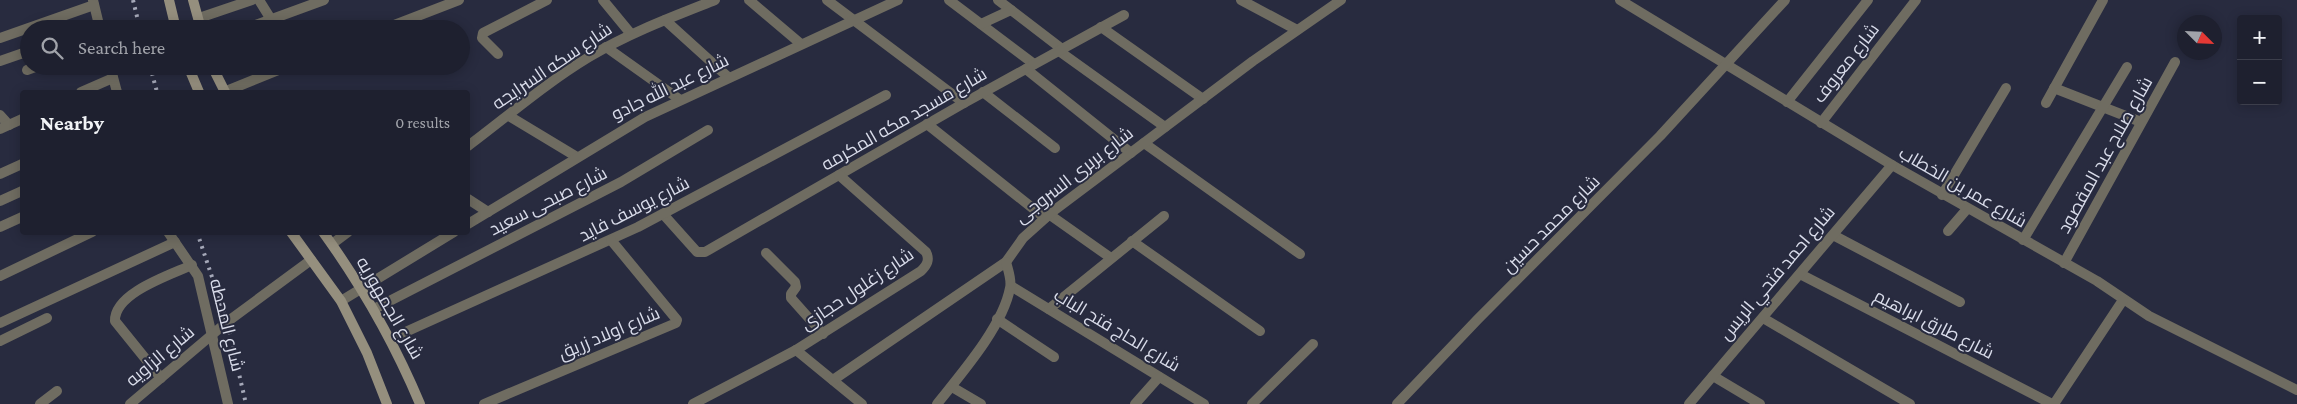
<!DOCTYPE html>
<meta charset="utf-8">
<style>
body{margin:0;font-family:"Crimson Pro",Cairo,serif;background:#2b2d3b;color:#f1f3f6}
.controls{position:absolute;right:15px;top:15px;display:grid;overflow:hidden;border-radius:5px;box-shadow:0 2px 12px #0003}
.controls button{width:45px;height:45px;display:grid;place-items:center;padding:0;border:0;border-bottom:1px solid #3c3e4b;background:#1e202f;color:#f1f3f6;font:25px sans-serif}
.compass{position:absolute;left:2177px;top:15px;width:45px;height:45px;border-radius:50%;background:#1e202f;box-shadow:0 2px 12px #0003;rotate:114deg}
.list{margin:0;padding:0;list-style:none}
h2{display:flex;justify-content:space-between;align-items:center;height:65px;margin:0;padding:0 20px;font-size:21px}
h2 small{font-size:16px;font-weight:400;color:#a1a3aa}
.icon{flex:none;width:28px;height:28px;fill:none;stroke:currentColor;stroke-width:2;stroke-linecap:round;stroke-linejoin:round}
.map{position:relative;flex:none;width:2297px;height:404px;overflow:hidden}
.search{position:absolute;background:#1e202f;box-shadow:0 2px 12px #0003;left:20px;top:20px;width:450px;height:55px;display:flex;align-items:center;gap:12px;box-sizing:border-box;padding:0 18px;border-radius:28px;color:#a1a3aa;font-size:19px}
.panel{position:absolute;background:#1e202f;box-shadow:0 2px 12px #0003;left:20px;top:90px;width:450px;height:145px;border-radius:5px}
.map>svg:first-child{display:block}
.lines{fill:none;stroke-linecap:round;stroke-linejoin:round}
.street{stroke:#6f6c61;stroke-width:10}
.secondary{stroke:#958f7e;stroke-width:10}
.rail{stroke:#a5a8b8;stroke-width:4;stroke-dasharray:2.5 5;stroke-linecap:butt}
.labels{text-anchor:middle;dominant-baseline:central;stroke-width:4;stroke-linejoin:round;paint-order:stroke}
.street-label{font-size:18px;fill:#d9dcea;stroke:#282b3f}
</style>
<div class="map">
<svg width="2297" height="404" viewBox="0 0 2297 404">
<rect width="100%" height="100%" fill="#282b3f"/>
<g class="lines">
<g class="street">
<path d="M93 0 100 29"/>
<path d="M259 0 277 29"/>
<path d="M603 0 631 34"/>
<path d="M749 0 801 44"/>
<path d="M827 0 964 103"/>
<path d="M949 0 1034 64"/>
<path d="M998 0 1062 49"/>
<path d="M1241 0 1297 30"/>
<path d="M1620 0 1892 165 2097 281 2149 316 2297 390"/>
<path d="M199 18 252 0"/>
<path d="M665 20 728 77"/>
<path d="M981 24 1011 10"/>
<path d="M1101 27 1203 99"/>
<path d="M245 29 324 0"/>
<path d="M384 29 459 0"/>
<path d="M0 38 94 5"/>
<path d="M606 47 679 99"/>
<path d="M1059 51 1165 127"/>
<path d="M498 54 482 38 483 33 547 0"/>
<path d="M0 61 29 51"/>
<path d="M110 66 117 92"/>
<path d="M1026 69 1131 153"/>
<path d="M27 70 38 66"/>
<path d="M2054 88 2141 122"/>
<path d="M81 92 113 78"/>
<path d="M224 92 288 66"/>
<path d="M983 92 1055 148"/>
<path d="M1787 102 1868 0"/>
<path d="M2046 103 2103 0"/>
<path d="M0 115 9 125"/>
<path d="M509 116 577 157"/>
<path d="M1821 123 1916 0"/>
<path d="M927 124 1045 218"/>
<path d="M0 129 22 119"/>
<path d="M1144 143 1300 254"/>
<path d="M468 146C508 116 546 83 589 57 629 33 672 17 715 0"/>
<path d="M0 174 22 164"/>
<path d="M1942 195 2006 88"/>
<path d="M468 199 488 212"/>
<path d="M0 201 22 191"/>
<path d="M663 214 697 252H705L964 103 1124 15"/>
<path d="M1050 215 1111 258"/>
<path d="M468 224 645 117 898 0"/>
<path d="M0 227 22 217"/>
<path d="M1948 231 1967 209"/>
<path d="M168 232 198 276 228 404"/>
<path d="M1833 235 1960 302"/>
<path d="M2023 240 2127 67"/>
<path d="M1132 241 1260 331"/>
<path d="M332 244 348 232"/>
<path d="M766 253 795 282 796 287 791 294V298L823 334"/>
<path d="M2064 263 2175 62"/>
<path d="M1800 274 2052 404"/>
<path d="M0 276 92 232"/>
<path d="M1011 286 1204 404"/>
<path d="M341 301 454 232"/>
<path d="M374 309 621 182 708 130"/>
<path d="M1049 309 1164 216"/>
<path d="M1763 318 1910 404"/>
<path d="M997 319 1054 357"/>
<path d="M0 323 175 242"/>
<path d="M390 339 638 227 886 95"/>
<path d="M0 341 47 318"/>
<path d="M796 350 862 404"/>
<path d="M1713 376 1760 404"/>
<path d="M161 378 115 321C114 293 170 275 192 265"/>
<path d="M833 380 1006 262 1023 238 1052 212 1253 61 1341 0"/>
<path d="M952 387 981 404"/>
<path d="M40 404 57 391"/>
<path d="M130 404 227 322 311 260"/>
<path d="M484 404 676 323 677 320 611 240"/>
<path d="M693 404 796 350 921 271C927 265 930 260 926 252L839 175"/>
<path d="M937 404C961 374 1003 326 1010 288 1012 280 1008 270 1006 262"/>
<path d="M1135 404 1159 377"/>
<path d="M1252 404 1313 344"/>
<path d="M1397 404 1478 319 1660 136 1785 0"/>
<path d="M1689 404 1892 165"/>
<path d="M2054 404 2123 300"/>
</g>
<g class="secondary">
<path d="M169 0 176 29"/>
<path d="M193 0 201 29"/>
<path d="M188 66 199 92"/>
<path d="M212 66 225 92"/>
<path d="M291 232 341 301 367 353 387 404"/>
<path d="M323 232C362 286 394 342 420 404"/>
</g>
<g class="rail">
<path d="M133 0 140 29"/>
<path d="M150 66 157 92"/>
<path d="M197 232 227 322 246 404"/>
</g>
</g>
<g class="labels">
<g class="street-label">
<text transform="translate(1846 63) rotate(-52)">شارع معروف</text>
<text transform="translate(552 66) rotate(-34)">شارع سكه السرايجه</text>
<text transform="translate(670 87) rotate(-26)">شارع عبد الله جادو</text>
<text transform="translate(904 119) rotate(-30)">شارع مسجد مكه المكرمه</text>
<text transform="translate(2105 155) rotate(-61)">شارع صلاح عبد المقصود</text>
<text transform="translate(1074 175) rotate(-38)">شارع بربرى السروجى</text>
<text transform="translate(1963 187) rotate(30)">شارع عمر بن الخطاب</text>
<text transform="translate(548 201) rotate(-27)">شارع صبحى سعيد</text>
<text transform="translate(634 209) rotate(-27)">شارع يوسف فايد</text>
<text transform="translate(1551 224) rotate(-45)">شارع محمد حسين</text>
<text transform="translate(1777 273) rotate(-50)">شارع احمد فتحي الريس</text>
<text transform="translate(857 289) rotate(-34)">شارع زغلول حجازى</text>
<text transform="translate(390 308) rotate(60)">شارع الجمهوريه</text>
<text transform="translate(1934 324) rotate(27)">شارع طارق ابراهيم</text>
<text transform="translate(227 325) rotate(76)">شارع المحطه</text>
<text transform="translate(1117 330) rotate(31)">شارع الحاج فتح الباب</text>
<text transform="translate(609 333) rotate(-23)">شارع اولاد زريق</text>
<text transform="translate(160 356) rotate(-40)">شارع الزاويه</text>
</g>
</g>
</svg>
<div class="controls">
<button>+</button>
<button>−</button>
</div>
<svg class="compass" viewBox="-18 -18 36 36"><path d="M0-13l5 13h-10z" fill="#e53935"/><path d="M0 13l5-13h-10z" fill="#a1a3aa"/></svg>
<div class="search"><svg class="icon" aria-label="search" viewBox="0 0 24 24"><circle cx="10" cy="10" r="6"/><path d="M15 15l6 6"/></svg>Search here</div>
<section class="panel">
<h2>Nearby<small>0 results</small></h2>
<ul class="list">
</ul>
</section>
</div>
